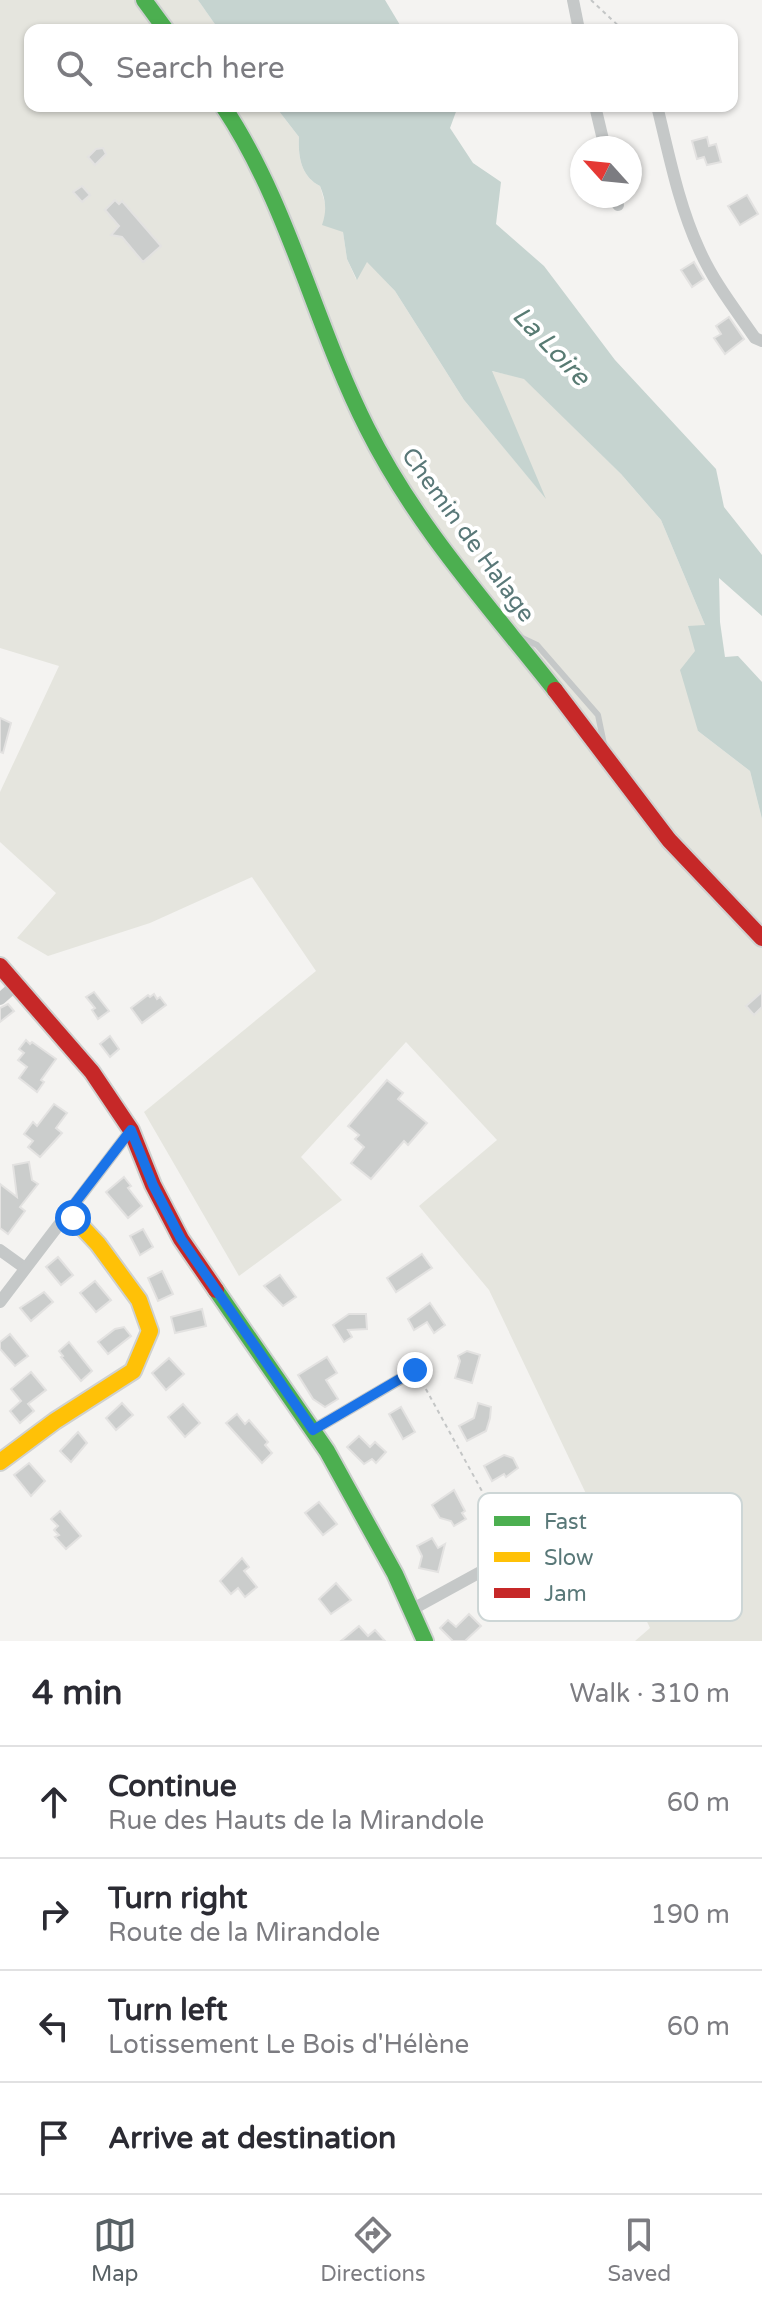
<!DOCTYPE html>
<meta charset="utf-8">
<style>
body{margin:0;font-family:"Varela Round",sans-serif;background:#f7f7f7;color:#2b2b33}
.compass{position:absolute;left:570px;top:136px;width:72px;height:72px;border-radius:50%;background:#fff;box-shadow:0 2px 6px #0004;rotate:297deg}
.stop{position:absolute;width:24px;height:24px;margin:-18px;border:6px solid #1a73e8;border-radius:50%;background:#fff}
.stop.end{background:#1a73e8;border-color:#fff;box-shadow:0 2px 8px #0008}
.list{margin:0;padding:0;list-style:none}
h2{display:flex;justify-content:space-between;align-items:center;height:104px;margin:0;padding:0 32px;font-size:34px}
h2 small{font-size:26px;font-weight:400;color:#7c7c81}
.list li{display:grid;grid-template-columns:52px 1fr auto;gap:24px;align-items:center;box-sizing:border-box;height:112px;padding:0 32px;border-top:2px solid #e1e1e2}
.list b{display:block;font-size:30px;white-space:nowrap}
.list p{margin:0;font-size:26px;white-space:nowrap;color:#7c7c81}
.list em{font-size:26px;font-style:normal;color:#7c7c81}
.icon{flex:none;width:44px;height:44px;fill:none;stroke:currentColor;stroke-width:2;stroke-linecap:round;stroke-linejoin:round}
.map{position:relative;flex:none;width:762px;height:1641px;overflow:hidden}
.search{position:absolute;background:#fff;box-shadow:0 2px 6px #0004;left:24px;right:24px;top:24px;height:88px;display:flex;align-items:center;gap:20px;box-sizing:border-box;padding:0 28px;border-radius:16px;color:#7c7c81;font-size:30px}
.sheet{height:552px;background:#fff}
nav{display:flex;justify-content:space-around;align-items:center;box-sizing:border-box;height:112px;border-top:2px solid #e1e1e2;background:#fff;font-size:22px;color:#7c7c81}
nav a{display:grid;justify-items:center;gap:4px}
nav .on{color:#586165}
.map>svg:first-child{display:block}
.green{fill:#e5e5de}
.water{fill:#c6d4d0}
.building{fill:#cbcdcc;stroke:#e3e2e1;stroke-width:2}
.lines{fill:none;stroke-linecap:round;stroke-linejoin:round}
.fast-casing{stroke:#cfd1d0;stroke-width:20}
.slow-casing{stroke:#cfd1d0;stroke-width:20}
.jam-casing{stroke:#cfd1d0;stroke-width:20}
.path{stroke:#c4c6c6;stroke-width:2;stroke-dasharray:4 4;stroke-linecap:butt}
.lane{stroke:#c5c8c8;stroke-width:6}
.street{stroke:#c5c8c8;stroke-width:12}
.fast{stroke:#4caf50;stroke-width:16}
.slow{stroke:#ffc107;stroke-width:16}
.jam{stroke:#c62828;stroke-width:16}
.route{stroke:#1a73e8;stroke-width:10}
.labels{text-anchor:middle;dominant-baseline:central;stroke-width:8;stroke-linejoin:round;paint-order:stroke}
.street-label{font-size:24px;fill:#597878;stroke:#fff}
.water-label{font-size:26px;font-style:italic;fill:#587b73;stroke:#fff}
.key{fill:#fff;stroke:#cdd6d6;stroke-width:2}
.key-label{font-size:22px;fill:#597878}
</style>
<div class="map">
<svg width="762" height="1641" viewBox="0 0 762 1641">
<rect width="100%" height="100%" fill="#f4f3f1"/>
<path class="green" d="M0 0H198L219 30H30V106H275L299 137C298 157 301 176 320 186L327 210 343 232 347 259 356 279 367 261 395 291 464 400 544 496 491 371 524 378 621 474 661 520 705 625 695 651 698 731 750 771 762 819V1641H635L650 1628 489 1290 419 1206 497 1140 406 1042 301 1157 342 1200 239 1276 144 1112 316 971 252 877 150 923 48 956 17 938 56 893 0 842V792L59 666 0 648Z"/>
<g class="water">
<path d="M198 0H385L403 30H219Z"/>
<path d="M275 106H449L457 109 450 128 473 163 501 182 496 224 544 266 615 360 716 469 724 507 762 555V616L719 578 720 622 725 657 738 656 762 682V819L750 771 698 731 680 670 695 651 688 626 705 625 661 520 621 474 524 379 492 371 546 499 464 400 395 291 367 262 357 280 347 259 343 232 322 225C327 210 326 201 320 186 301 176 298 157 299 137Z"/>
</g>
<g class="building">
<path d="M707 137 709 146 716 144 721 162 707 165 704 157 697 159 692 141Z"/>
<path d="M103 148 106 154 95 165 88 157 96 149Z"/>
<path d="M82 186 90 195 82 202 73 192Z"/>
<path d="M747 195 758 214 740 225 728 206Z"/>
<path d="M115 200 119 204 122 201 161 246 143 262 122 237 111 235 119 226 105 210Z"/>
<path d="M694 262 704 279 692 287 681 270Z"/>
<path d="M729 317 744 339 725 354 714 338 721 334 716 326Z"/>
<path d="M0 718 11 723 3 753 0 752Z"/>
<path d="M94 992 109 1011 98 1019 92 1010 95 1008 86 997Z"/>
<path d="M762 992V1007L754 1015 746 1006Z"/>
<path d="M154 994 157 999 160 997 166 1005 142 1023 131 1008 148 995 150 997Z"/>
<path d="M8 1004 14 1011 0 1022V1008Z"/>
<path d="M110 1036 119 1049 110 1057 100 1044Z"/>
<path d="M26 1040 30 1044 32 1042 56 1059 41 1080 44 1082 37 1092 19 1078 27 1067 18 1060 24 1053 19 1049Z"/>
<path d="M387 1080 403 1093 398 1099 427 1123 408 1145 404 1141 371 1179 351 1163 364 1147 355 1139 359 1135 348 1126Z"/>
<path d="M54 1104 67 1113 56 1128 62 1133 40 1157 28 1147 33 1141 24 1134 33 1122 37 1126Z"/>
<path d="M29 1162 32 1180 38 1184 20 1207 25 1211 8 1234 0 1228V1184L17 1197 13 1165Z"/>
<path d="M124 1177 131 1186 128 1188 142 1206 128 1218 106 1192Z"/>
<path d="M143 1229 153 1247 140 1255 130 1236Z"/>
<path d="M422 1254 432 1268 396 1292 387 1278Z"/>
<path d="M58 1257 73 1275 61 1285 46 1267Z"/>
<path d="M162 1271 173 1294 158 1301 148 1278Z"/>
<path d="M280 1275 296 1297 283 1306 264 1286Z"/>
<path d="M95 1281 111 1300 96 1312 80 1293Z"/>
<path d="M44 1292 53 1302 31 1321 20 1308Z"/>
<path d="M430 1303 445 1325 434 1333 427 1322 414 1330 408 1319Z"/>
<path d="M202 1309 206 1326 175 1333 171 1317Z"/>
<path d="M349 1314H366L367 1329 348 1330 352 1337 344 1342 333 1325Z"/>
<path d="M124 1327 131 1336 108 1354 98 1342 115 1329Z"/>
<path d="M10 1334 28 1356 15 1366 0 1349V1342Z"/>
<path d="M69 1342 92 1371 81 1381 61 1357 63 1356 59 1351Z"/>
<path d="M467 1351 480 1355 472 1383 455 1378 460 1361 458 1356Z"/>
<path d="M327 1357 337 1373 326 1380 338 1399 325 1407 313 1399 298 1375Z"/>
<path d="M169 1358 184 1374 166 1390 152 1373Z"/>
<path d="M31 1372 46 1390 28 1404 34 1411 20 1423 10 1411 21 1401 11 1389Z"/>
<path d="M122 1403 133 1415 116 1430 106 1418Z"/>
<path d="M478 1403 491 1407 490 1418 486 1431 467 1441 459 1426 474 1418Z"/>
<path d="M183 1404 200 1423 185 1437 168 1417Z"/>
<path d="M401 1407 415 1432 403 1439 389 1414Z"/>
<path d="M237 1414 245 1424 249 1420 268 1442 265 1445 272 1453 262 1463 226 1423Z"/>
<path d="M78 1432 87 1443 71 1462 60 1451Z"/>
<path d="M359 1436 370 1447 375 1442 386 1452 376 1463 372 1459 364 1464 347 1447Z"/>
<path d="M504 1455 513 1458 518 1468 506 1477 504 1474 492 1481 484 1466Z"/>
<path d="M29 1463 45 1481 31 1496 14 1475Z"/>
<path d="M454 1490 465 1511 462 1513 466 1519 454 1526 451 1521 440 1518 432 1505Z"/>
<path d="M319 1502 337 1524 323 1535 305 1513Z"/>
<path d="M60 1511 81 1536 66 1549 55 1537 59 1535 54 1530 58 1526 51 1519Z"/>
<path d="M432 1538 438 1548 445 1544 438 1572 419 1568 422 1556 417 1546Z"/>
<path d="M242 1558 249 1567 244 1571 257 1587 245 1597 238 1588 231 1594 220 1581Z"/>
<path d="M336 1583 351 1600 331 1614 319 1599Z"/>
<path d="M469 1614 481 1626 465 1641H453L440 1628 448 1620 456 1627Z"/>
<path d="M359 1626 368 1636 375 1630 385 1641H341Z"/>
</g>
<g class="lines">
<defs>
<g id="fast">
<path d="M144 0 166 30"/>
<path d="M223 106C289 205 314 323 367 428 416 526 488 605 555 690"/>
<path d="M216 1290 327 1451 395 1574 425 1641"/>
</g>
<path id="slow" d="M0 1462 55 1421 133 1371 150 1331 139 1300 98 1244 68 1212"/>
<g id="jam">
<path d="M555 690 669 840 762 938"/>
<path d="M0 966 92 1072 131 1130 153 1185 181 1239 216 1290"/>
</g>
</defs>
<use href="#fast" class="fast-casing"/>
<use href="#slow" class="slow-casing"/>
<use href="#jam" class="jam-casing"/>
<g class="path">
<path d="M591 0 623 30"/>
<path d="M422 1382 488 1502"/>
</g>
<path class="lane" d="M518 636 537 645 598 715 605 749"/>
<g class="street">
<path d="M573 0 579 30"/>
<path d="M595 106 605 148"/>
<path d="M657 106C669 154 678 203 699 249 713 281 735 309 755 338L762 341"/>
<path d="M616 196 618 205"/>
<path d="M0 999 16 985"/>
<path d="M0 1250 25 1268"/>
<path d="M0 1302 131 1130"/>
<path d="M313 1430 419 1368"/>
<path d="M500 1508 515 1537V1553L536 1575"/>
<path d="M411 1610 515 1553"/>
</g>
<use href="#fast" class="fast"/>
<use href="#slow" class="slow"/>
<use href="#jam" class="jam"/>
</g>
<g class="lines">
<path class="route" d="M73 1218 68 1212 131 1130 153 1185 181 1239 313 1430 415 1370"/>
</g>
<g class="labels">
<g class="street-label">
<text transform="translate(468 535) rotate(54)">Chemin de Halage</text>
</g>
<g class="water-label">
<text transform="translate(551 346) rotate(46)">La Loire</text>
</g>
</g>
<rect x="478" y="1493" width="264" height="128" rx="12" class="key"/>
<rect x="494" y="1516" width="36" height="10" fill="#4caf50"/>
<rect x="494" y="1552" width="36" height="10" fill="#ffc107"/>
<rect x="494" y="1588" width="36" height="10" fill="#c62828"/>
<g class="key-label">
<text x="544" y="1529">Fast</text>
<text x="544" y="1565">Slow</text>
<text x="544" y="1601">Jam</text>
</g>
</svg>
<svg class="compass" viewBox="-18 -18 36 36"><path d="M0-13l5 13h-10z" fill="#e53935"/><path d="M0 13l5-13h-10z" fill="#7c7c81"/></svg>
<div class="stop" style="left:73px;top:1218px"></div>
<div class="stop end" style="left:415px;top:1370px"></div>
<div class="search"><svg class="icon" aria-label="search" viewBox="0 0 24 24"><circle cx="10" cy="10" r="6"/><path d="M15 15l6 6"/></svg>Search here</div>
</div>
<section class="sheet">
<h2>4 min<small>Walk · 310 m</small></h2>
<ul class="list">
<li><svg class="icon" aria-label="ahead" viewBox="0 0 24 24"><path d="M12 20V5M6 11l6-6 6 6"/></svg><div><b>Continue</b><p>Rue des Hauts de la Mirandole</p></div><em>60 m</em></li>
<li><svg class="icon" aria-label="right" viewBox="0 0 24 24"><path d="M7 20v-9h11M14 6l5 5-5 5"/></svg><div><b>Turn right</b><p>Route de la Mirandole</p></div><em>190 m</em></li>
<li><svg class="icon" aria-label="left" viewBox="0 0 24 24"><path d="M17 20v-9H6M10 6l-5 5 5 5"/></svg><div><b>Turn left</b><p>Lotissement Le Bois d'Hélène</p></div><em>60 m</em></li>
<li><svg class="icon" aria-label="arrive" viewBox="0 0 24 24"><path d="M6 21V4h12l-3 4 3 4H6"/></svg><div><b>Arrive at destination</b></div></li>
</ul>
</section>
<nav>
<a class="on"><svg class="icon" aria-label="map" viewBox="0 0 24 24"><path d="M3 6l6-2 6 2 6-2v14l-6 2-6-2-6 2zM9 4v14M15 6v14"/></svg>Map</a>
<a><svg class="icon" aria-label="directions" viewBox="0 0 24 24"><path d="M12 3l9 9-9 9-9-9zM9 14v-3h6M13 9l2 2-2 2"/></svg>Directions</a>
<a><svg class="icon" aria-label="saved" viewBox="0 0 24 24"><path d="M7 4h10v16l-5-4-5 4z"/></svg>Saved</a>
</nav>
